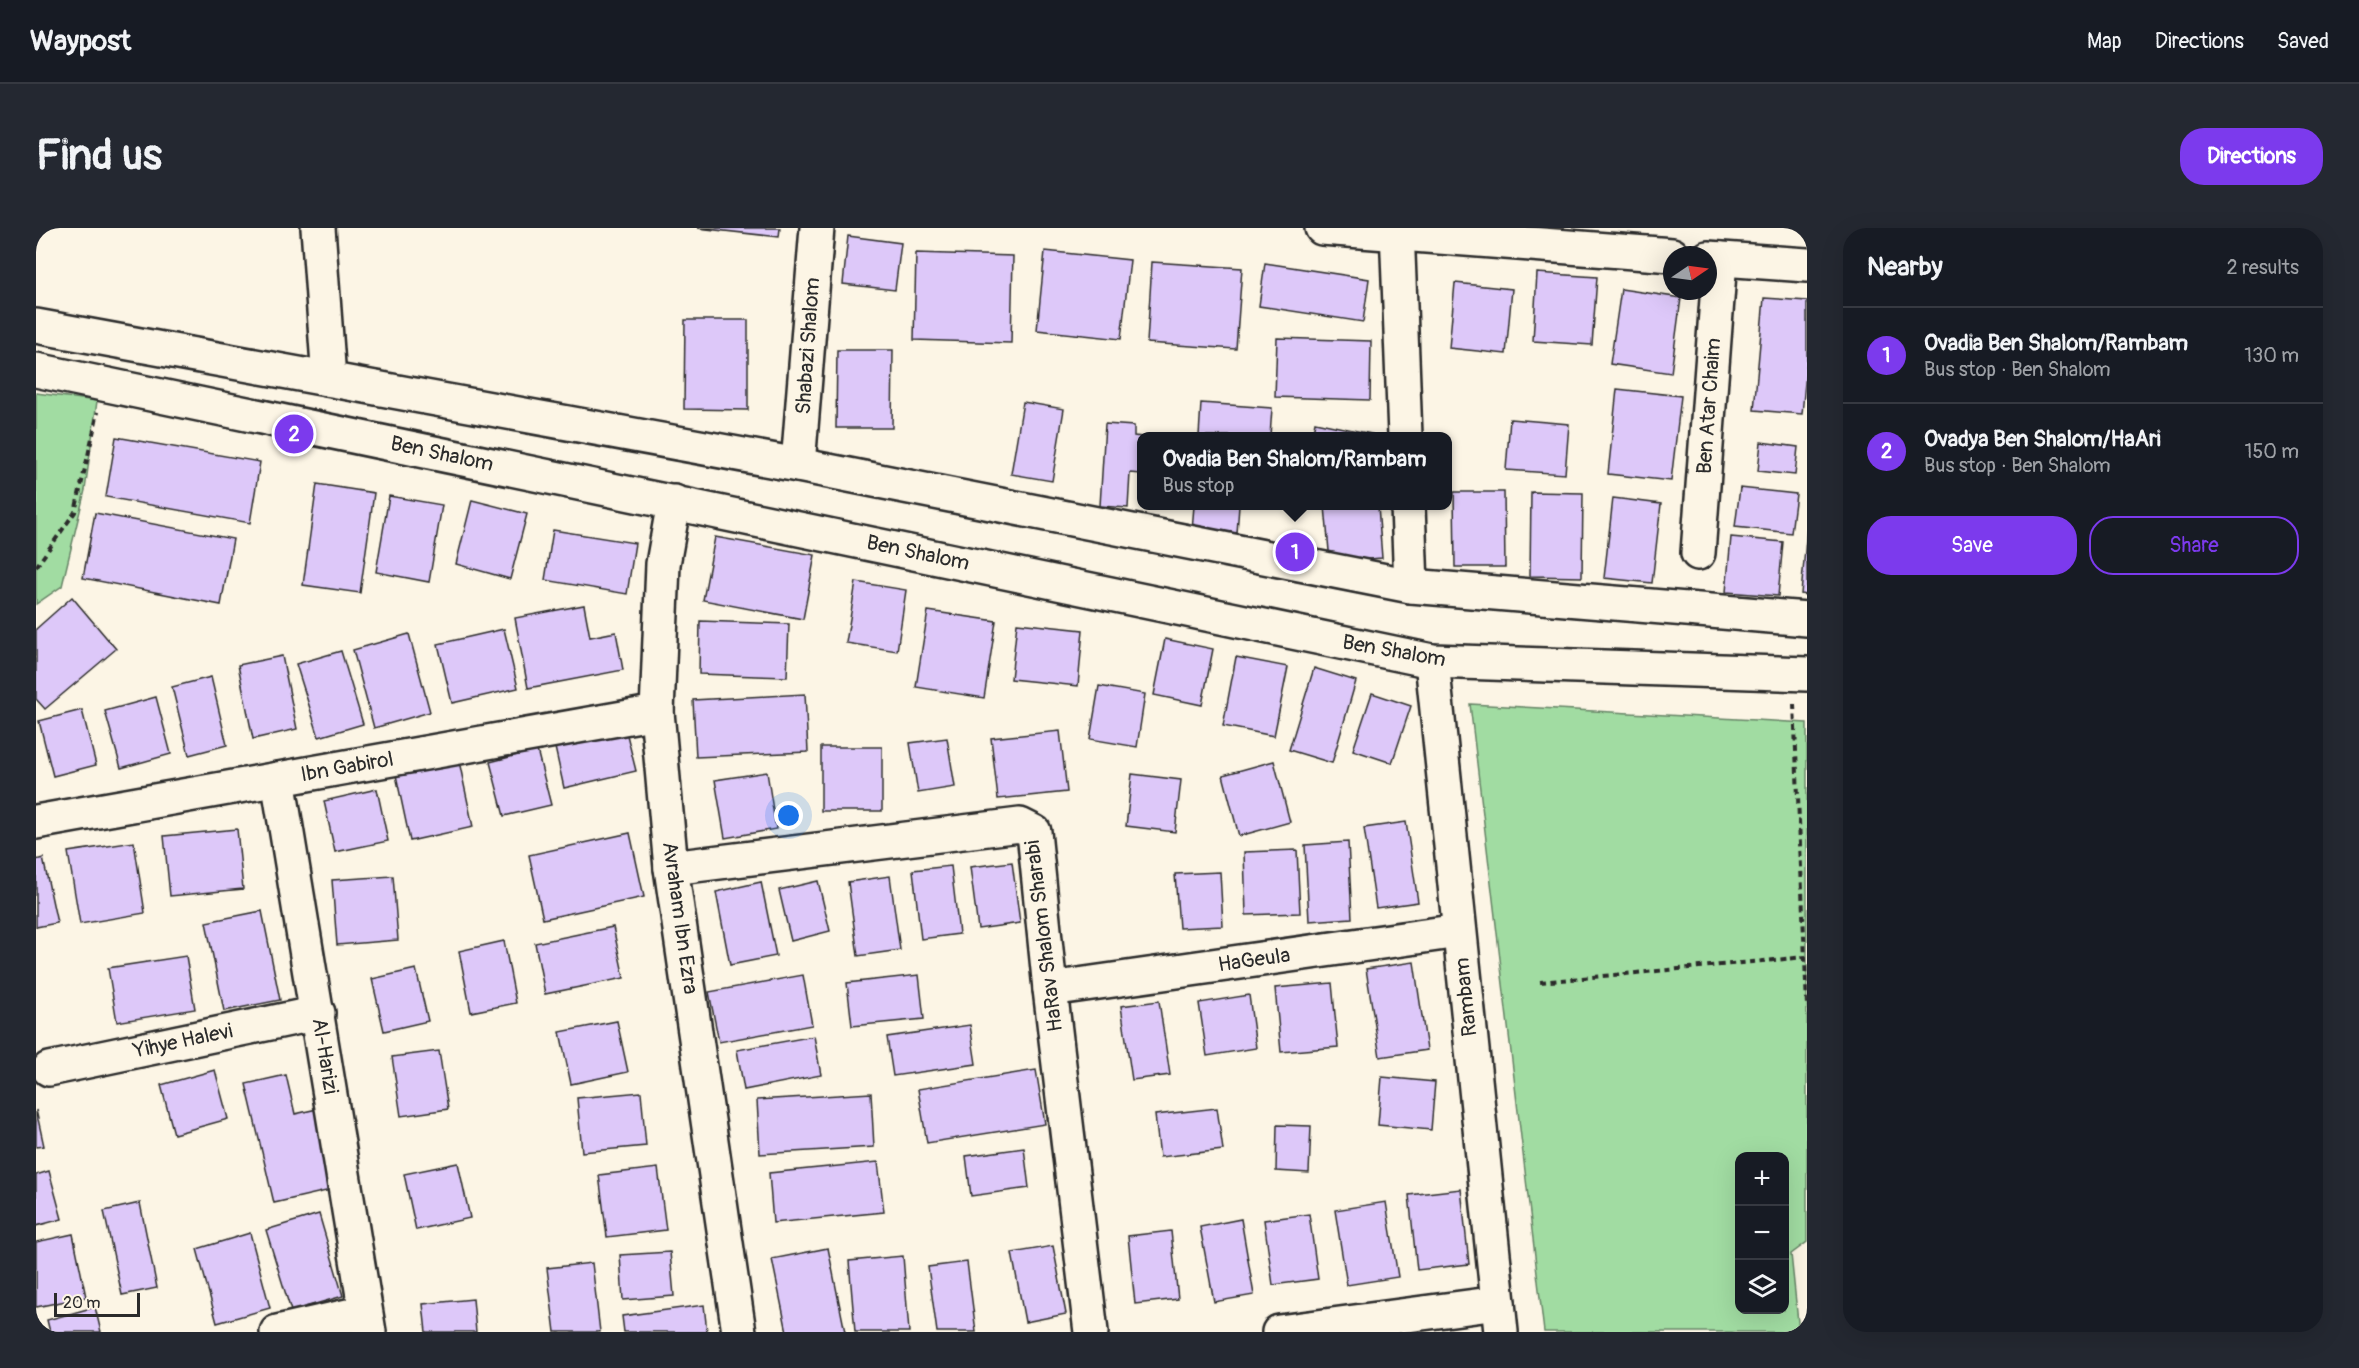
<!DOCTYPE html>
<meta charset="utf-8">
<style>
body{margin:0;font-family:Pangolin,sans-serif;background:#242831;color:#f1f3f6}
.controls{position:absolute;right:18px;bottom:18px;display:grid;overflow:hidden;border-radius:12px;box-shadow:0 6px 24px #0002}
.controls button{width:54px;height:54px;display:grid;place-items:center;padding:0;border:0;border-bottom:2px solid #363941;background:#171b24;color:#f1f3f6;font:30px sans-serif}
.compass{position:absolute;left:1627px;top:18px;width:54px;height:54px;border-radius:50%;background:#171b24;box-shadow:0 6px 24px #0002;rotate:77deg}
.scale{position:absolute;left:18px;bottom:15px;width:86px;box-sizing:border-box;padding-left:6px;border:3px solid #2b2b2b;border-top:0;font-size:16px;line-height:21px;white-space:nowrap;color:#2b2b2b;-webkit-text-stroke:4px #fcf5e5;paint-order:stroke}
.you{position:absolute;left:753px;top:588px;width:21px;height:21px;margin:-15px;border:4px solid #fff;border-radius:50%;background:#1a73e8;box-shadow:0 0 0 9px #1a73e833}
.badge{display:grid;place-items:center;width:39px;height:39px;border-radius:50%;background:#7c3aed;color:#fff;font-size:20px;font-weight:700}
.pin{position:absolute;translate:-50% -50%;border:3px solid #fff;box-shadow:0 2px 6px #0006}
.popup{position:absolute;left:1101px;top:204px;width:315px;height:78px;box-sizing:border-box;display:grid;place-content:center;border-radius:12px;background:#171b24;filter:drop-shadow(0 2px 4px #0005);font-size:20px;white-space:nowrap;color:#9ea1a6}
.popup b{font-size:22px;color:#f1f3f6}
.popup::after{content:'';position:absolute;left:50%;top:100%;margin-left:-12px;border:12px solid transparent;border-top-color:#171b24}
.list{margin:0;padding:0;list-style:none}
h2{display:flex;justify-content:space-between;align-items:center;height:78px;margin:0;padding:0 24px;font-size:26px}
h2 small{font-size:20px;font-weight:400;color:#9ea1a6}
.list li{display:grid;grid-template-columns:39px 1fr auto;gap:18px;align-items:center;box-sizing:border-box;height:96px;padding:0 24px;border-top:2px solid #363941}
.list b{display:block;font-size:22px;white-space:nowrap}
.list p{margin:0;font-size:20px;white-space:nowrap;color:#9ea1a6}
.list em{font-size:20px;font-style:normal;color:#9ea1a6}
.actions{display:flex;gap:12px;padding:18px 24px}
.actions a{flex:1;padding:14px 0;border:2px solid #7c3aed;border-radius:24px;text-align:center;font-size:21px;color:#7c3aed}
.actions .main{background:#7c3aed;color:#fff}
.icon{flex:none;width:33px;height:33px;fill:none;stroke:currentColor;stroke-width:2;stroke-linecap:round;stroke-linejoin:round}
.map{position:relative;flex:none;width:1771px;height:1104px;overflow:hidden;border-radius:24px}
header{display:flex;align-items:center;gap:36px;box-sizing:border-box;height:84px;padding:0 30px;background:#171b24;border-bottom:2px solid #363941}
header strong{font-size:28px}
nav{display:flex;gap:33px;margin-inline-start:auto;font-size:21px}
.intro{display:flex;align-items:center;justify-content:space-between;box-sizing:border-box;height:144px;padding:0 36px}
h1{margin:0;font-size:42px}
.button{padding:15px 27px;border-radius:24px;background:#7c3aed;color:#fff;font-size:21px;font-weight:700}
main{display:flex;gap:36px;padding:0 36px}
aside{flex:1;background:#171b24;border-radius:24px;box-shadow:0 6px 24px #0002}
.map>svg:first-child{display:block}
.green{fill:#a1dca2;stroke:#668466;stroke-width:1.5;fill-rule:evenodd}
.building{fill:#ddc8f9;stroke:#2b2b2b;stroke-width:1.5}
.lines{fill:none;stroke-linecap:round;stroke-linejoin:round}
.minor-casing{stroke:#2b2b2b;stroke-width:38}
.major-casing{stroke:#2b2b2b;stroke-width:38}
.path{stroke:#2b2b2b;stroke-width:4;stroke-dasharray:6 4.5;stroke-linecap:butt}
.minor{stroke:#fcf5e5;stroke-width:33}
.major{stroke:#fcf5e5;stroke-width:33}
.labels{text-anchor:middle;dominant-baseline:central;stroke-width:5;stroke-linejoin:round;paint-order:stroke}
.street-label{font-size:21px;fill:#2b2b2b;stroke:#fcf5e5}
</style>
<header>
<strong>Waypost</strong>
<nav><a>Map</a><a>Directions</a><a>Saved</a></nav>
</header>
<div class="intro"><h1>Find us</h1><a class="button">Directions</a></div>
<main>
<div class="map">
<svg width="1771" height="1104" viewBox="0 0 1771 1104">
<rect width="100%" height="100%" fill="#fcf5e5"/>
<filter id="ink" filterUnits="userSpaceOnUse"><feTurbulence type="fractalNoise" baseFrequency=".0167" numOctaves="2"/><feDisplacementMap in="SourceGraphic" scale="12" xChannelSelector="R" yChannelSelector="G"/><feConvolveMatrix kernelMatrix="1 2 1 2 8 2 1 2 1" color-interpolation-filters="sRGB"/></filter>
<g filter="url(#ink)">
<g class="green">
<path d="M0 165 61 173 49 262 26 358 0 376Z"/>
<path d="M1434 476 1771 495V1014L1755 1026 1763 1104H1508ZM1704 928H1748V1082H1704Z"/>
</g>
<g class="building">
<path d="M661 0H744L743 9Z"/>
<path d="M812 8 865 15 859 62 807 56Z"/>
<path d="M1009 23 1094 32 1085 111 1001 102Z"/>
<path d="M880 25 977 28 975 115 878 112Z"/>
<path d="M1116 34 1206 40 1200 121 1111 115Z"/>
<path d="M1229 35 1333 51 1327 94 1223 78Z"/>
<path d="M1501 45 1561 49 1556 117 1497 113Z"/>
<path d="M1419 55 1476 61 1470 126 1413 120Z"/>
<path d="M1585 61 1645 70 1635 145 1574 136Z"/>
<path d="M1728 70 1771 73V133L1766 186 1718 182Z"/>
<path d="M649 92H712V182L648 181Z"/>
<path d="M1241 110 1335 113 1334 172 1239 169Z"/>
<path d="M801 122H857L856 200H800Z"/>
<path d="M1581 161 1645 168 1635 253 1572 246Z"/>
<path d="M987 174 1028 181 1016 253 975 246Z"/>
<path d="M1165 175 1236 180 1234 208H1163Z"/>
<path d="M1474 191 1533 196 1529 246 1470 242Z"/>
<path d="M1279 194 1336 206V208H1276Z"/>
<path d="M1069 196 1098 198V208L1106 209V246L1094 245 1092 280 1064 278Z"/>
<path d="M80 209 224 234 214 295 70 269Z"/>
<path d="M1725 214 1762 219 1759 247 1722 243Z"/>
<path d="M281 256 338 265 324 365 267 357Z"/>
<path d="M1704 260 1760 266 1755 305 1699 299Z"/>
<path d="M1418 264H1468L1469 339H1419Z"/>
<path d="M1495 264 1547 265 1546 349 1494 348Z"/>
<path d="M353 268 406 277 393 354 340 344Z"/>
<path d="M1577 270 1625 276 1616 355 1568 350Z"/>
<path d="M436 272 491 286 474 351 420 336Z"/>
<path d="M1158 278H1203L1201 305 1156 302Z"/>
<path d="M1289 278H1342L1346 330 1294 334Z"/>
<path d="M59 285 197 311 185 377 47 350Z"/>
<path d="M1771 299V367L1765 366Z"/>
<path d="M517 302 599 315 591 366 509 352Z"/>
<path d="M679 309 779 327 767 391 667 372Z"/>
<path d="M1695 309 1747 314 1742 368 1690 364Z"/>
<path d="M820 354 870 362 861 423 810 415Z"/>
<path d="M36 369 80 421 9 481 0 471V401Z"/>
<path d="M548 377 554 409 580 404 587 442 492 460 479 390Z"/>
<path d="M892 383 960 393 948 470 880 459Z"/>
<path d="M664 393 753 396 751 449 663 446Z"/>
<path d="M981 395 1047 402 1042 458 975 451Z"/>
<path d="M468 401 482 460 416 475 402 416Z"/>
<path d="M373 406 394 484 338 500 317 422Z"/>
<path d="M1129 411 1177 421 1166 477 1118 467Z"/>
<path d="M305 423 327 496 283 509 260 436Z"/>
<path d="M246 428 261 501 217 511 202 437Z"/>
<path d="M1200 429 1252 439 1238 508 1187 498Z"/>
<path d="M1278 440 1320 453 1296 535 1253 522Z"/>
<path d="M175 449 191 517 153 527 136 459Z"/>
<path d="M1063 458 1109 466 1101 519 1054 511Z"/>
<path d="M1336 465 1375 478 1356 535 1317 522Z"/>
<path d="M769 466 772 524 660 529 657 472Z"/>
<path d="M120 469 135 526 85 540 69 483Z"/>
<path d="M46 482 60 537 17 548 3 493Z"/>
<path d="M589 499 600 543 528 560 518 515Z"/>
<path d="M1024 503 1031 564 962 571 955 510Z"/>
<path d="M911 510 919 559 882 565 874 515Z"/>
<rect x="785" y="519" width="61" height="64"/>
<path d="M501 522 515 577 468 588 454 534Z"/>
<path d="M423 533 437 599 374 613 360 547Z"/>
<path d="M1238 533 1254 594 1203 608 1187 547Z"/>
<path d="M731 544 740 601 689 610 679 552Z"/>
<path d="M1096 546 1145 552 1139 604 1090 598Z"/>
<path d="M341 561 352 613 299 624 288 573Z"/>
<path d="M1370 594 1382 674 1340 680 1328 600Z"/>
<path d="M201 601 207 661 134 668 128 608Z"/>
<path d="M594 605 608 669 507 691 493 627Z"/>
<path d="M98 614 109 685 44 696 32 624Z"/>
<path d="M1312 614 1316 690 1273 693 1269 617Z"/>
<path d="M1261 622 1264 685 1210 687 1208 624Z"/>
<path d="M7 630 21 695 0 699V632Z"/>
<path d="M976 634 984 695 942 701 934 639Z"/>
<path d="M915 638 923 706 885 711 877 642Z"/>
<path d="M1184 644 1187 698 1143 700 1139 646Z"/>
<path d="M357 648 362 712 301 717 296 652Z"/>
<path d="M854 648 864 722 822 728 812 654Z"/>
<path d="M782 653 794 703 755 713 743 662Z"/>
<path d="M725 654 740 728 694 737 680 664Z"/>
<path d="M226 683 244 772 188 783 170 694Z"/>
<path d="M577 699 588 750 509 766 499 715Z"/>
<path d="M468 713 480 775 435 784 423 723Z"/>
<path d="M150 728 159 781 81 794 72 740Z"/>
<path d="M1378 734 1391 822 1344 829 1330 741Z"/>
<path d="M380 741 392 793 348 803 336 751Z"/>
<path d="M767 747 776 797 683 814 673 764Z"/>
<path d="M883 747 888 791 816 798 811 755Z"/>
<path d="M1296 755 1302 819 1245 824 1239 760Z"/>
<path d="M1213 767 1220 820 1171 828 1163 775Z"/>
<path d="M1123 773 1134 847 1096 852 1085 778Z"/>
<path d="M581 793 592 844 535 856 524 804Z"/>
<path d="M934 797 940 836 857 848 851 809Z"/>
<path d="M778 808 785 847 708 862 701 822Z"/>
<path d="M403 823 412 881 365 888 356 829Z"/>
<path d="M179 842 192 891 138 906 125 857Z"/>
<path d="M1000 842 1009 896 891 915 882 861Z"/>
<path d="M250 847 259 886 281 881 299 961 238 975 210 856Z"/>
<path d="M1346 849 1399 854 1395 902 1342 897Z"/>
<path d="M605 864 610 918 546 924 541 870Z"/>
<path d="M835 865 838 919 724 926 721 872Z"/>
<path d="M1181 880 1187 922 1124 929 1119 887Z"/>
<path d="M0 882 8 918 0 919Z"/>
<path d="M1241 897 1275 898 1273 945 1240 943Z"/>
<path d="M988 920 993 960 935 968 930 928Z"/>
<path d="M842 934 848 984 737 995 733 945Z"/>
<path d="M422 935 434 990 380 1002 368 946Z"/>
<path d="M622 940 630 1002 571 1009 563 947Z"/>
<path d="M13 943 26 991 0 998V947Z"/>
<path d="M1425 961 1433 1036 1381 1042 1373 967Z"/>
<path d="M1350 974 1362 1049 1311 1057 1299 982Z"/>
<path d="M104 975 121 1060 86 1067 68 983Z"/>
<path d="M283 986 307 1068 255 1083 230 1002Z"/>
<path d="M1273 986 1282 1051 1237 1057 1228 992Z"/>
<path d="M1205 991 1218 1067 1178 1074 1164 999Z"/>
<path d="M1135 1003 1142 1071 1099 1076 1092 1008Z"/>
<path d="M214 1005 234 1080 181 1095 161 1021Z"/>
<path d="M37 1006 50 1069 0 1079V1014Z"/>
<path d="M1017 1018 1030 1086 989 1094 976 1025Z"/>
<path d="M792 1020 809 1104H751L736 1031Z"/>
<path d="M634 1024 638 1068 587 1072 584 1027Z"/>
<path d="M867 1028 873 1104H819L813 1033Z"/>
<path d="M931 1034 940 1104H901L892 1039Z"/>
<path d="M556 1035 564 1104H519L511 1040Z"/>
<path d="M437 1071 440 1104H390L387 1076Z"/>
<path d="M668 1077 671 1104H588L586 1088Z"/>
<path d="M59 1079 65 1104H14L11 1092Z"/>
</g>
<g class="lines">
<defs>
<g id="minor">
<path d="M282 0 293 151"/>
<path d="M1286 0 1636 27"/>
<path d="M1361 0 1369 208"/>
<path d="M1672 30 1771 37"/>
<path d="M762 237 781 0"/>
<path d="M638 274 627 336 621 484 635 640 703 1104"/>
<path d="M1372 278 1375 358"/>
<path d="M1662 325 1684 31"/>
<path d="M1396 433 1465 1104"/>
<path d="M242 551 333 1104"/>
<path d="M0 594 621 484"/>
<path d="M635 640 984 597 998 604 1014 761 1055 1104"/>
<path d="M1014 761 1423 703"/>
<path d="M13 841 282 785"/>
<path d="M241 1104 329 1084"/>
<path d="M1243 1104 1462 1075"/>
</g>
<g id="major">
<path d="M0 98 762 237 1375 358 1771 391"/>
<path d="M0 142 1396 433 1771 446"/>
</g>
</defs>
<use href="#minor" class="minor-casing"/>
<use href="#major" class="major-casing"/>
<g class="path">
<path d="M0 339 39 284 62 184"/>
<path d="M1758 476 1771 778"/>
<path d="M1504 754 1770 729"/>
</g>
<use href="#minor" class="minor"/>
<use href="#major" class="major"/>
</g>
</g>
<g class="labels">
<g class="street-label">
<text transform="translate(772 118) rotate(-86)">Shabazi Shalom</text>
<text transform="translate(1673 178) rotate(-86)">Ben Atar Chaim</text>
<text transform="translate(406 226) rotate(12)">Ben Shalom</text>
<text transform="translate(882 325) rotate(12)">Ben Shalom</text>
<text transform="translate(1358 423) rotate(10)">Ben Shalom</text>
<text transform="translate(311 539) rotate(-10)">Ibn Gabirol</text>
<text transform="translate(644 690) rotate(82)">Avraham Ibn Ezra</text>
<text transform="translate(1008 708) rotate(-97)">HaRav Shalom Sharabi</text>
<text transform="translate(1218 732) rotate(-8)">HaGeula</text>
<text transform="translate(1430 769) rotate(-96)">Rambam</text>
<text transform="translate(147 813) rotate(-12)">Yihye Halevi</text>
<text transform="translate(289 828) rotate(81)">Al-Harizi</text>
</g>
</g>
</svg>
<div class="controls">
<button>+</button>
<button>−</button>
<button><svg class="icon" aria-label="layers" viewBox="0 0 24 24"><path d="M12 4l9 5-9 5-9-5zM3 14l9 5 9-5"/></svg></button>
</div>
<svg class="compass" viewBox="-18 -18 36 36"><path d="M0-13l5 13h-10z" fill="#e53935"/><path d="M0 13l5-13h-10z" fill="#9ea1a6"/></svg>
<div class="scale">20 m</div>
<div class="you"></div>
<div class="pin badge" style="left:1259px;top:324px">1</div>
<div class="popup"><b>Ovadia Ben Shalom/Rambam</b>Bus stop</div>
<div class="pin badge" style="left:258px;top:206px">2</div>
</div>
<aside>
<h2>Nearby<small>2 results</small></h2>
<ul class="list">
<li><span class="badge">1</span><div><b>Ovadia Ben Shalom/Rambam</b><p>Bus stop · Ben Shalom</p></div><em>130 m</em></li>
<li><span class="badge">2</span><div><b>Ovadya Ben Shalom/HaAri</b><p>Bus stop · Ben Shalom</p></div><em>150 m</em></li>
</ul>
<div class="actions"><a class="main">Save</a><a>Share</a></div>
</aside>
</main>
